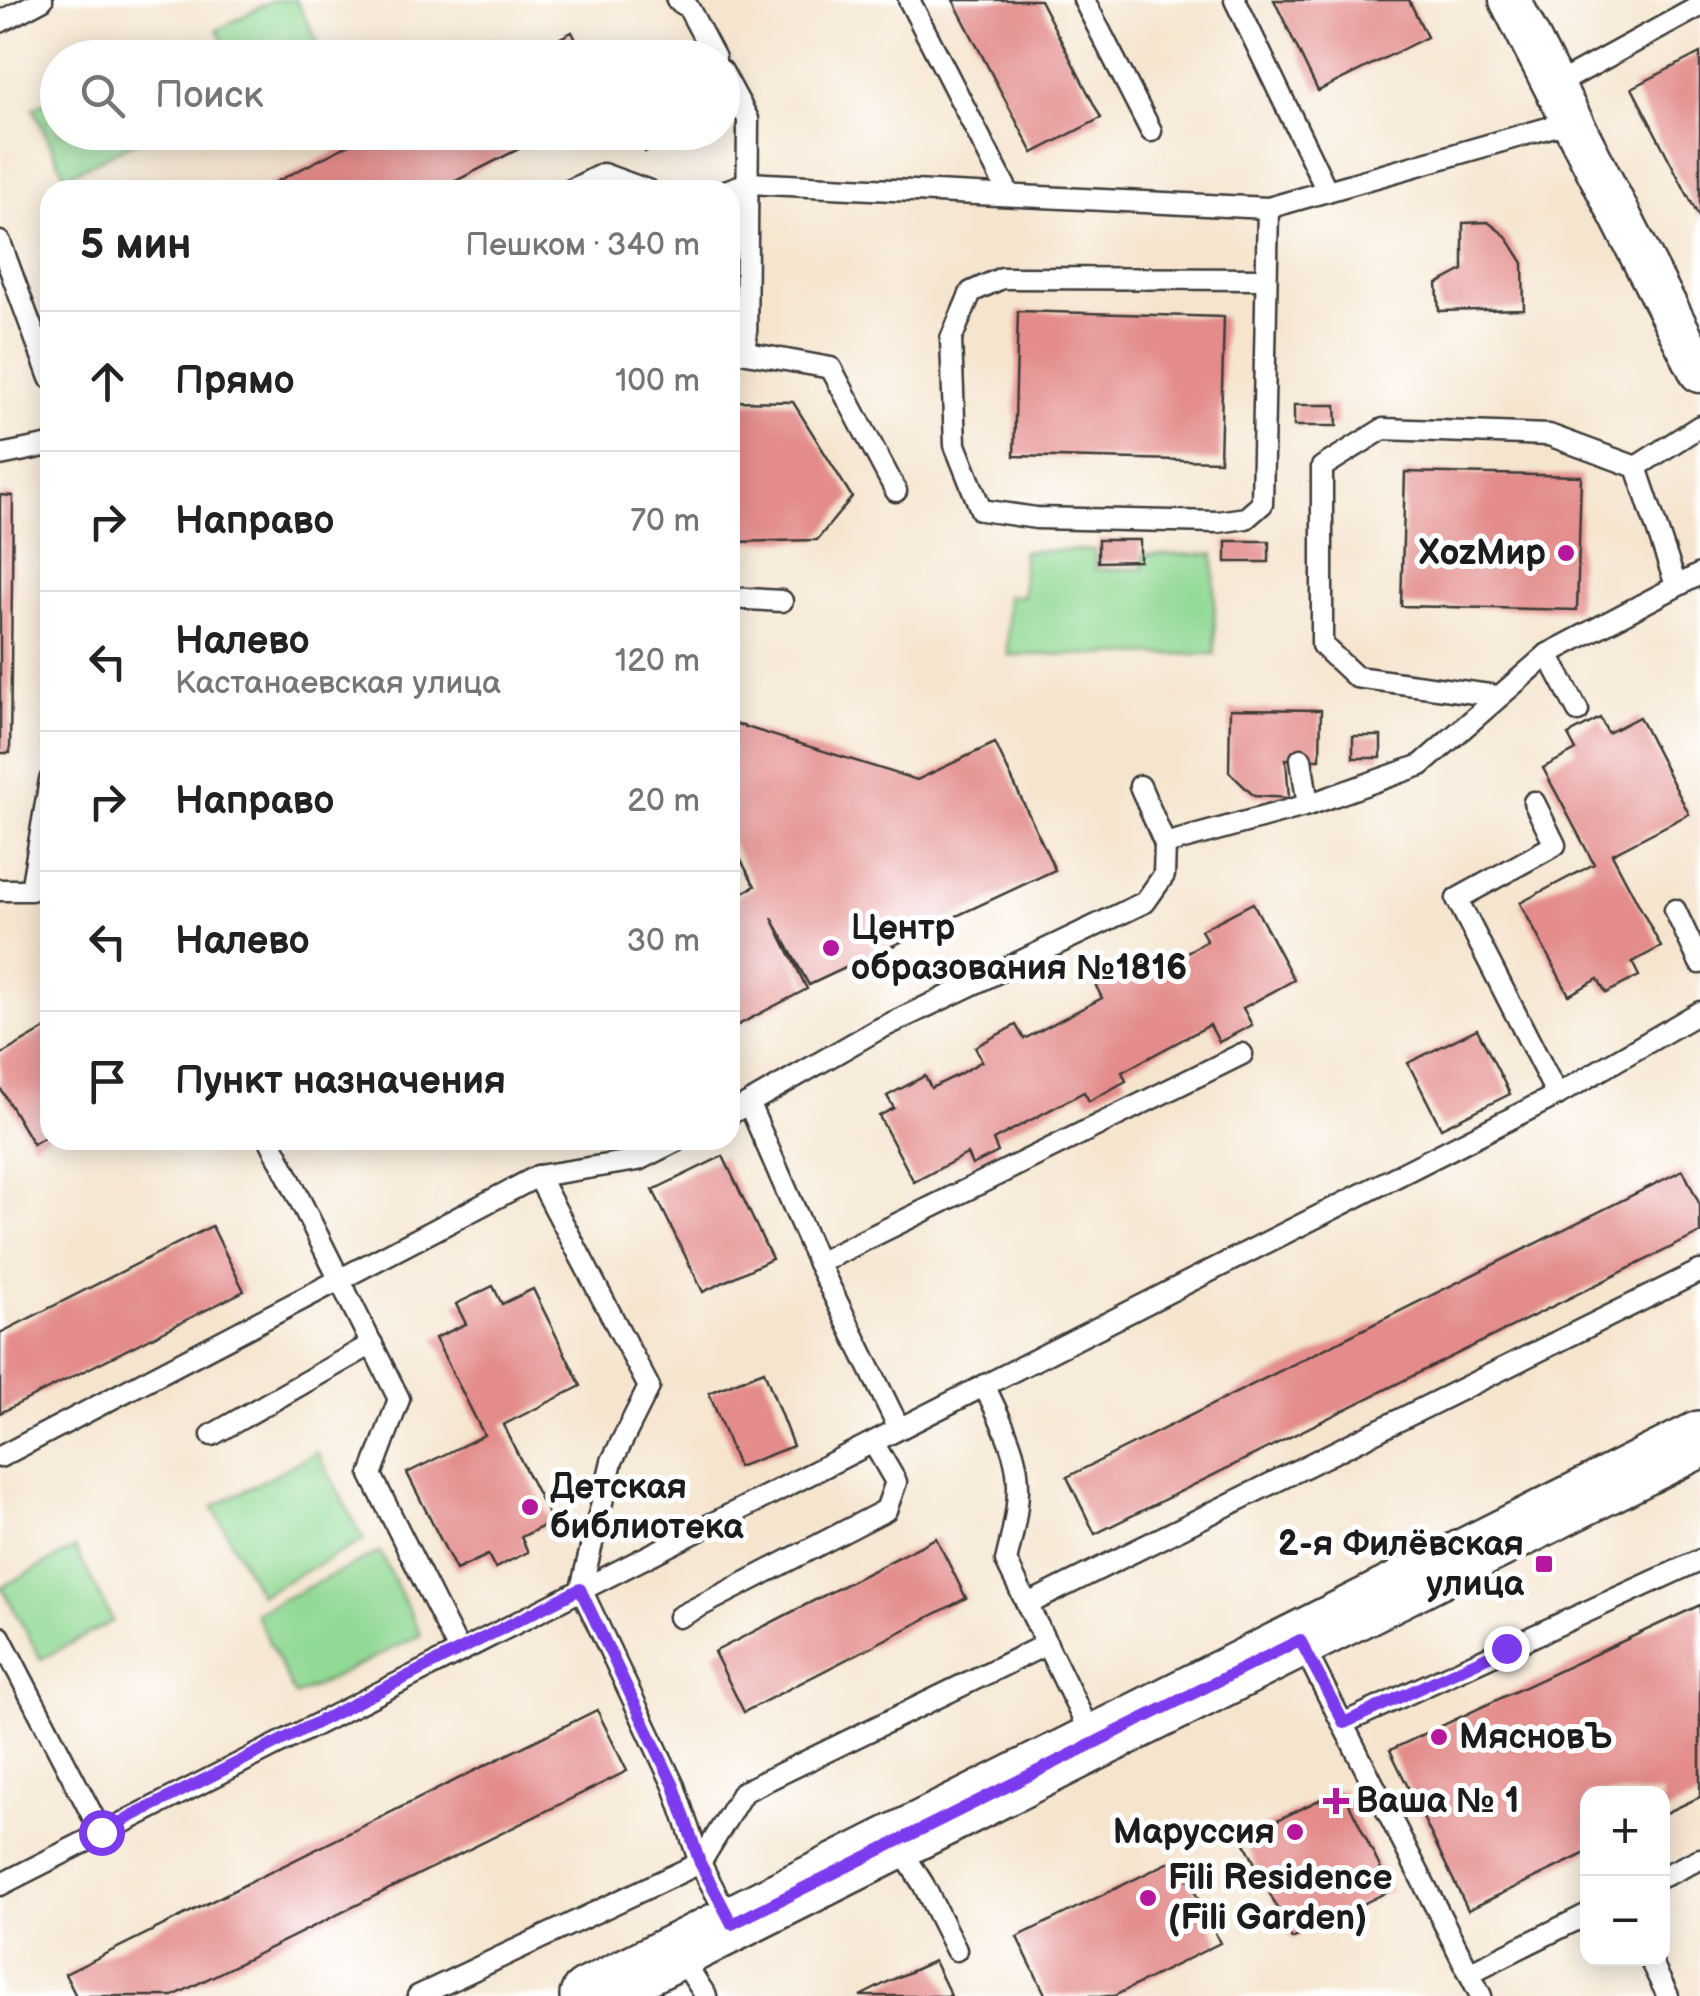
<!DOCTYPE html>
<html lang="ru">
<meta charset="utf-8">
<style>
body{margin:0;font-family:"Balsamiq Sans",sans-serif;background:#f6f6f6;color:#222}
.controls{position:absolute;right:30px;bottom:30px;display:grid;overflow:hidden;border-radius:20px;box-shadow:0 5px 25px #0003}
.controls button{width:90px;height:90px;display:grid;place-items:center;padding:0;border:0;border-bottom:2px solid #e0e0e0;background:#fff;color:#222;font:50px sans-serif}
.stop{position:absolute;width:30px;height:30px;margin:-22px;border:8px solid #7c3aed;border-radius:50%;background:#fff}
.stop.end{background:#7c3aed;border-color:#fff;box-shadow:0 2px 10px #0008}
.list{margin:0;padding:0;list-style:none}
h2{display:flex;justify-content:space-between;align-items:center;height:130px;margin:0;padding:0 40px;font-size:42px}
h2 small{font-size:32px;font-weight:400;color:#767676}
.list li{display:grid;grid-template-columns:65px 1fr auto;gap:30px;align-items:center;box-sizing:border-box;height:140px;padding:0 40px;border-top:2px solid #e0e0e0}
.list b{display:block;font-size:38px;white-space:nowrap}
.list p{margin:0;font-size:32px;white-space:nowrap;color:#767676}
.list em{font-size:32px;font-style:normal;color:#767676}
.icon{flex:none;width:55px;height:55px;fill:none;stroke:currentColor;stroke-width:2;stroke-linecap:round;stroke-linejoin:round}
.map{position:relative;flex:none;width:1700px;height:1996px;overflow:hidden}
.search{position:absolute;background:#fff;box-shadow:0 5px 25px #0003;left:40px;top:40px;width:700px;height:110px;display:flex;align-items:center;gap:25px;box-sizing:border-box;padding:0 35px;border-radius:55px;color:#767676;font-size:38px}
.panel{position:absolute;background:#fff;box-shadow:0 5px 25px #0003;left:40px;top:180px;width:700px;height:970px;border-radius:30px}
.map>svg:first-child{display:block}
.green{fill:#91d994;stroke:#567a58;stroke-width:2.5}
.building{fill:#e38c8b}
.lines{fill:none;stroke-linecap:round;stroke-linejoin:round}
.lane-casing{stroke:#3d3a37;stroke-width:25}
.street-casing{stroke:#3d3a37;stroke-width:45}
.secondary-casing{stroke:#3d3a37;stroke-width:60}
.lane{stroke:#fff;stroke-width:20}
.street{stroke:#fff;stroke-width:40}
.secondary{stroke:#fff;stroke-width:55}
.route{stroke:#7c3aed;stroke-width:12}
.poi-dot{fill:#b5179e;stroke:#fff;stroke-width:4}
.labels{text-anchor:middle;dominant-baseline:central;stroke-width:10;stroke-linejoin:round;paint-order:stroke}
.poi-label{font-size:35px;font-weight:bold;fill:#1c1c1c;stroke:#fff;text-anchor:start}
</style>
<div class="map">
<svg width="1700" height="1996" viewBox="0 0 1700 1996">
<rect width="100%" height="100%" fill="#fff"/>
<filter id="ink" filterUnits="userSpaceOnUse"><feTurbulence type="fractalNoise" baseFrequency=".01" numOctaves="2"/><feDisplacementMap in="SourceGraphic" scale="20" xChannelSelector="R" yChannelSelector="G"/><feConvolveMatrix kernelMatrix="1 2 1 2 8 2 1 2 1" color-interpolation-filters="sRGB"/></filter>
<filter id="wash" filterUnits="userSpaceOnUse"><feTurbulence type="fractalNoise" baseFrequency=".0048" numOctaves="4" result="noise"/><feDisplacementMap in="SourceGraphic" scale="40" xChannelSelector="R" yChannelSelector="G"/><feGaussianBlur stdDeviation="2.25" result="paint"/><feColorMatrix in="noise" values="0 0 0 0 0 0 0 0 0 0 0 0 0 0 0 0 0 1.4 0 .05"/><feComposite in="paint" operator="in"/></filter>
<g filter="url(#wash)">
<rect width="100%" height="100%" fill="#f5e5cf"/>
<g class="green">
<path d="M273 0H296L324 54 232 57 217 30Z"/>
<path d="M57 96 58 132 154 133 66 176 33 108Z"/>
<path d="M1094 550 1095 569H1143V555L1214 554 1215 654 1008 655 1007 596H1023V551Z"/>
<path d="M317 1452 364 1540 260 1595 213 1507Z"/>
<path d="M75 1548 113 1621 41 1659 2 1587Z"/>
<path d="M380 1552 421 1635 295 1696 255 1613Z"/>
</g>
<g id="blocks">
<g class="building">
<path d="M953 0H1040L1101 118 1033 153Z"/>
<path d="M1274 0H1409L1427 37 1318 91Z"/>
<path d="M572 32 585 58H522Z"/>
<path d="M626 43 634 58H598Z"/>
<path d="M1700 53V219L1632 88Z"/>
<path d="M374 132H552L438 190H260Z"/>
<path d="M635 132H682L645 152Z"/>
<path d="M1488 222 1506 236 1523 263 1524 309 1439 311 1437 284 1463 270V223Z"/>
<path d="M1018 311 1224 317 1220 461 1014 456Z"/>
<path d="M730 401 793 402 852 497 817 540 730 542Z"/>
<path d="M1294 405H1336L1337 426H1294Z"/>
<path d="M1405 472 1581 476 1577 610 1401 606Z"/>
<path d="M0 495 13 496 10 753H0Z"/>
<path d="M1098 540H1140V561L1098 562Z"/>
<rect x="1226" y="541" width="43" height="21"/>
<path d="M1230 709 1321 710 1320 759H1286L1289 798 1254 796 1229 772Z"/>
<path d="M1639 717 1689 814 1612 854 1661 947 1632 962 1639 976 1606 993 1598 979 1569 995 1520 903 1594 864 1543 768 1576 750 1568 735 1600 718 1608 733Z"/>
<path d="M730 722 917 780 995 743 1055 870 809 985 772 918 807 989 736 1026 730 1015V899L755 886 730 840Z"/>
<rect x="1353" y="736" width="28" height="22"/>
<path d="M1253 903 1294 980 1243 1008 1252 1025 1219 1042 1210 1025 1122 1072 1126 1081 1106 1092 1089 1101 1084 1092 993 1140 998 1152 972 1165 967 1154 914 1182 879 1116 894 1108 887 1096 925 1076 931 1088 958 1075 982 1061 975 1047 1016 1025 1024 1039 1102 998 1096 986 1144 961 1150 972 1207 941 1201 930Z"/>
<path d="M50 1026V1134L33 1144 0 1088V1055Z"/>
<path d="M1477 1029 1510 1094 1441 1128 1408 1063Z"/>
<path d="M723 1156 772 1259 703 1292 653 1190Z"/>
<path d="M1683 1170 1700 1205V1233L1095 1534 1067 1477Z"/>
<path d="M212 1226 244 1291 0 1413V1333Z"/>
<path d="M493 1286 502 1304 533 1289 581 1386 503 1425 552 1522 521 1537 528 1552 495 1568 488 1555 456 1570 407 1473 484 1435 435 1338 466 1324 456 1304Z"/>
<path d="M764 1371 793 1446 738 1467 709 1393Z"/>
<path d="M936 1538 966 1598 744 1712 714 1652Z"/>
<path d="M1700 1605V1797L1662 1815V1794H1588V1852L1468 1910 1390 1750Z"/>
<path d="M597 1710 627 1771 173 1996H76L65 1974Z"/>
<path d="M1342 1789 1391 1890 1292 1939 1242 1837Z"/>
<path d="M1178 1858 1220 1943 1114 1996H1046L1017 1937Z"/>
<path d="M934 1961 951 1996H860L894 1979Z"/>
</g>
</g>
</g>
<g filter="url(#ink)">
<use href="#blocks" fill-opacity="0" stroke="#3d3a37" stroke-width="2.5"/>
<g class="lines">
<defs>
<g id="lane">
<path d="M677 0 688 7 715 58"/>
<path d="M909 0 1008 192"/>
<path d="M1084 0 1151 131"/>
<path d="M1235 0 1327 191"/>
<path d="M0 22 42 0"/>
<path d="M722 71 748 119 746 350"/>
<path d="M1554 86 1700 6"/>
<path d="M571 190 603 174 647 190"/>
<path d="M728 190 748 183 1268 208 1572 121"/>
<path d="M0 242 50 378"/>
<path d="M1266 279 1002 278 971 292 951 339 955 445 981 510 1036 518 1218 522 1246 518 1262 504 1268 208"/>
<path d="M730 350 831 368 896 491"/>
<path d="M0 455 50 445"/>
<path d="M1636 467 1700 426"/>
<path d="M730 598 782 601"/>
<path d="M1548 654 1578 711"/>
<path d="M1497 696 1356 677 1322 645V467L1383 429 1549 435 1636 467 1676 585"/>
<path d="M1301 759 1308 805"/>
<path d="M1140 786 1165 844"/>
<path d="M1534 802 1555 845 1457 899 1557 1095"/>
<path d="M0 890H31L50 780"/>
<path d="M1675 910 1700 963"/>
<path d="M749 1104 818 1263 899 1428"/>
<path d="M730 1114 875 1031 1145 902 1164 875 1165 844 1308 805 1421 765 1548 654 1700 574"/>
<path d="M270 1140 399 1399 371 1475 459 1651"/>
<path d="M538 1176 649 1387 612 1461 581 1589 674 1786 700 1863 731 1922"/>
<path d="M818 1263 1242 1054"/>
<path d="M984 1385C1021 1462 1027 1476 1006 1561L1094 1741"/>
<path d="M212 1435 372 1344"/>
<path d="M0 1457 538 1176 638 1160 678 1140"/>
<path d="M1028 1604 1700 1271"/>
<path d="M679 1617 886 1510 896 1482 874 1444"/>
<path d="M0 1637 101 1832"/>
<path d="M1301 1642 1481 1996"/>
<path d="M1344 1723 1700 1560"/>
<path d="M897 1843 923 1884 956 1950"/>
<path d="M1662 1877 1700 1859"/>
<path d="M0 1885 1557 1095 1700 1012"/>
<path d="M678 1953 706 1996"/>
<path d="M1649 1958 1668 1996"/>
<path d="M1469 1973 1588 1914"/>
<path d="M418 1996 700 1863 743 1792 1047 1644"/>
</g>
<path id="street" d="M1510 0 1700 372"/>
<path id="secondary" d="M588 1996 1700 1439"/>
</defs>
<use href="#lane" class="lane-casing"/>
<use href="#street" class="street-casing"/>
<use href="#secondary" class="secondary-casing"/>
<use href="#lane" class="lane"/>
<use href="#street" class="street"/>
<use href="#secondary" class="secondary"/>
</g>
</g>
<g class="lines" filter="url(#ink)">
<path class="route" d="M101 1832 580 1589 674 1786 700 1863 732 1924 1300 1640 1344 1723 1506 1648"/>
</g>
<g class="poi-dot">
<circle cx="1566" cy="553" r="10"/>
<circle cx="831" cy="948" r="10"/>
<circle cx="530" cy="1507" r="10"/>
<rect x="1534" y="1554" width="20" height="20" rx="5"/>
<circle cx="1439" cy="1737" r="10"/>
<path d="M1331 1786h10v10h10v10h-10v10h-10v-10h-10v-10h10z"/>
<circle cx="1295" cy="1832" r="10"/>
<circle cx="1148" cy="1898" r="10"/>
</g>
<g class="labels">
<g class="poi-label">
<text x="1546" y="553" text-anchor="end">XozМир</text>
<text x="851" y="928">Центр<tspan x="851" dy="40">образования №1816</tspan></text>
<text x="550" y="1487">Детская<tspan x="550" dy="40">библиотека</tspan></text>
<text x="1524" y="1544" text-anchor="end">2-я Филёвская<tspan x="1524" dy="40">улица</tspan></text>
<text x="1459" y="1737">МясновЪ</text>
<text x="1356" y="1801">Ваша № 1</text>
<text x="1275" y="1832" text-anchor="end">Маруссия</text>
<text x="1168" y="1878">Fili Residence<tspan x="1168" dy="40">(Fili Garden)</tspan></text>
</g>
</g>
</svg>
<div class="controls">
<button>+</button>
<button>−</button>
</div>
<div class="stop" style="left:101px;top:1832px"></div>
<div class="stop end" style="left:1506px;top:1648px"></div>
<div class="search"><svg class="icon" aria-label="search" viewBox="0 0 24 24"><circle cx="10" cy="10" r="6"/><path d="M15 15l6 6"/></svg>Поиск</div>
<section class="panel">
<h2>5 мин<small>Пешком · 340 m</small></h2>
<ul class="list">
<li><svg class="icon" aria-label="ahead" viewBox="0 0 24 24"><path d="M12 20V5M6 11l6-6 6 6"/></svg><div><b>Прямо</b></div><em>100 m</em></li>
<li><svg class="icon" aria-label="right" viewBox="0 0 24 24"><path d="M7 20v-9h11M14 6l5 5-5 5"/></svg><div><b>Направо</b></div><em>70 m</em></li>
<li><svg class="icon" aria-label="left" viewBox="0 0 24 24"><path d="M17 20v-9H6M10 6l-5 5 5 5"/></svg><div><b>Налево</b><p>Кастанаевская улица</p></div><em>120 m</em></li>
<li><svg class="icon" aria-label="right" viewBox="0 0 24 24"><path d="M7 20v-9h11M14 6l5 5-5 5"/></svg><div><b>Направо</b></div><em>20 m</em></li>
<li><svg class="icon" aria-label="left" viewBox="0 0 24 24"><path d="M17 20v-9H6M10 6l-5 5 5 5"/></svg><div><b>Налево</b></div><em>30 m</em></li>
<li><svg class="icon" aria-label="arrive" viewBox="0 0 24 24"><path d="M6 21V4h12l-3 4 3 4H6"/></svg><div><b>Пункт назначения</b></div></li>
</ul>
</section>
</div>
